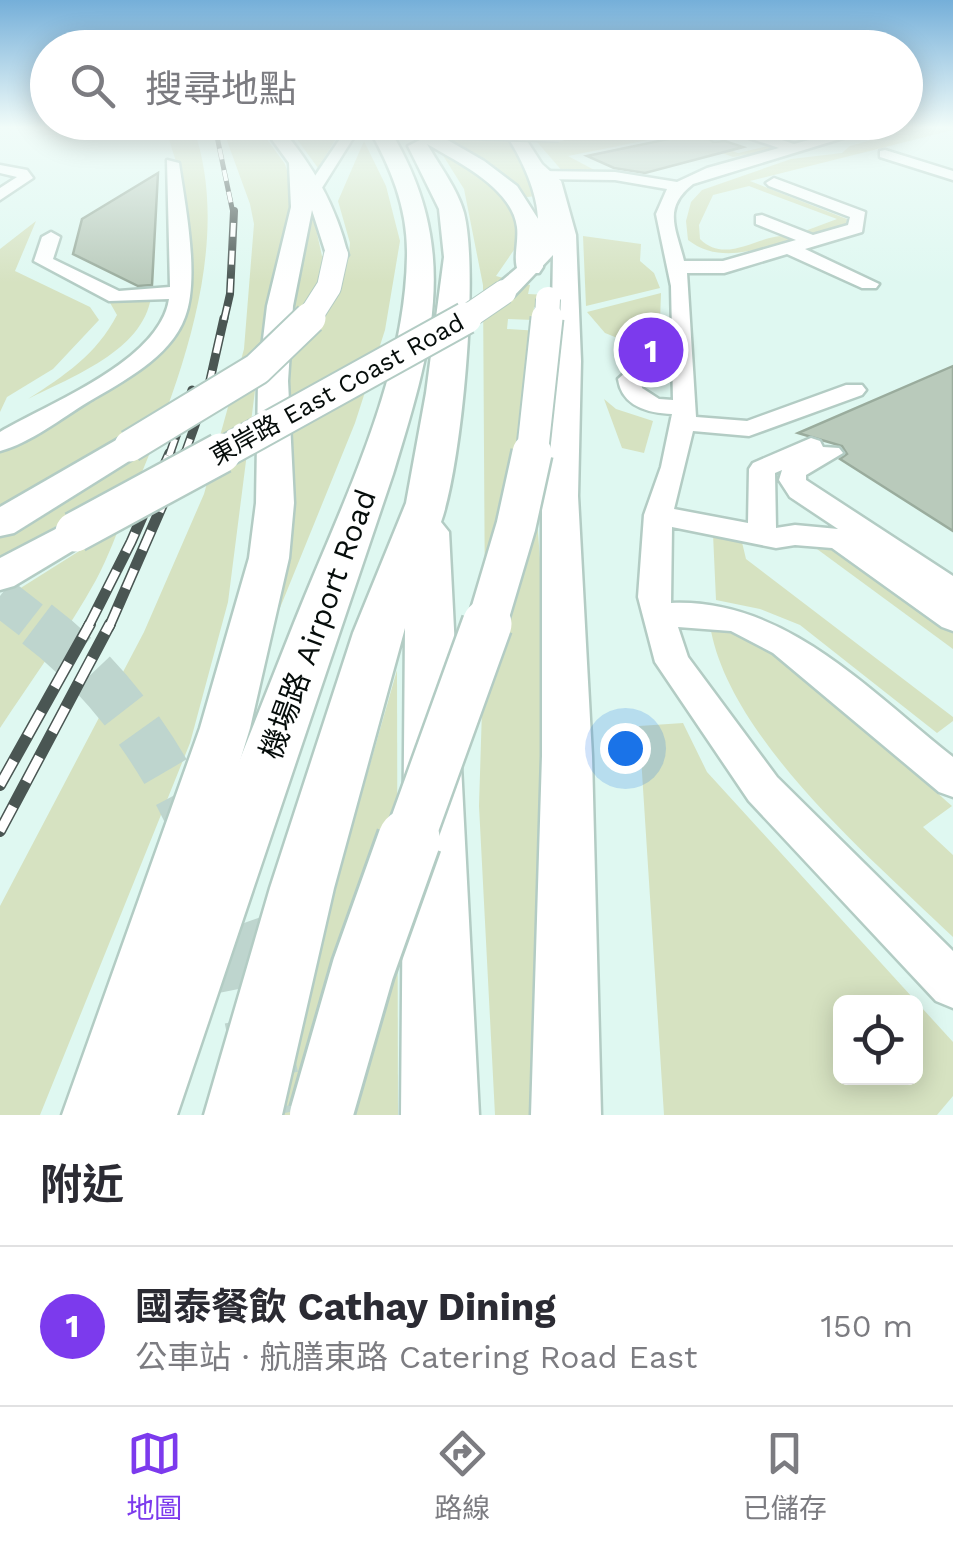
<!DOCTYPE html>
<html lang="zh-TW">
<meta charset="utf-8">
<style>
body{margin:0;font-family:"Work Sans","Noto Sans TC",sans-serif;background:#f2f2f3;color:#2b2b33}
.controls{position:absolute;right:30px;bottom:30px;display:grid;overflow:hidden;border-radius:15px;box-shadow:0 5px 25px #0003}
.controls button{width:90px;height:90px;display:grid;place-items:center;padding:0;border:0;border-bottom:2px solid #e1e1e2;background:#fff;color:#2b2b33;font:50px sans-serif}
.you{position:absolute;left:625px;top:748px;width:35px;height:35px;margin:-25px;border:8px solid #fff;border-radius:50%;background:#1a73e8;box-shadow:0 0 0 15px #1a73e833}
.badge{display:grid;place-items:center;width:65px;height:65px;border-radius:50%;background:#7c3aed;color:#fff;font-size:32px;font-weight:700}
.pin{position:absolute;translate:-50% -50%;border:5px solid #fff;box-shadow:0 2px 10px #0006}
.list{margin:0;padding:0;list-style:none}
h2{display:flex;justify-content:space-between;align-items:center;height:130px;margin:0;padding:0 40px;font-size:42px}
h2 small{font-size:32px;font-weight:400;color:#7c7c81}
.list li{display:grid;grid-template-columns:65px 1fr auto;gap:30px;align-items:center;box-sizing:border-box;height:160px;padding:0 40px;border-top:2px solid #e1e1e2}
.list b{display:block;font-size:38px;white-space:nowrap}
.list p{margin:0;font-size:32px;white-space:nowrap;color:#7c7c81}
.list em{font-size:32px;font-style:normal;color:#7c7c81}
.icon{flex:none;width:55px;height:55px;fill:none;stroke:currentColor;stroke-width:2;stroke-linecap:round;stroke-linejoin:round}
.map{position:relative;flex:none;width:953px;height:1115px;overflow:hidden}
.search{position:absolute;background:#fff;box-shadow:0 5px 25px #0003;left:30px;right:30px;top:30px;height:110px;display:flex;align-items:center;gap:25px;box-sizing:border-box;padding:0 35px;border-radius:55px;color:#7c7c81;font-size:38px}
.sheet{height:290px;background:#fff}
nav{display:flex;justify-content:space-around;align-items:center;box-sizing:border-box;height:140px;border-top:2px solid #e1e1e2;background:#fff;font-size:28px;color:#7c7c81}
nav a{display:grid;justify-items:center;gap:5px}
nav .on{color:#7c3aed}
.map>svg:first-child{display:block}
.green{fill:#d6e2c1;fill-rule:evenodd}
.building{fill:#b9cabb;stroke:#9aac9d;stroke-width:2.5}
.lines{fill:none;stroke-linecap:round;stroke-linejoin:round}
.major-tunnel-far2{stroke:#bed5ce;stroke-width:39;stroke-dasharray:39 20;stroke-linecap:butt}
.major-tunnel-far1{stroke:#bed5ce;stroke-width:49;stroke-dasharray:49 25;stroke-linecap:butt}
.major-tunnel{stroke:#bed5ce;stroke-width:62;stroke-dasharray:62 31;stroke-linecap:butt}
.minor-casing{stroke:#b3ccc4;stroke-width:5}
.major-casing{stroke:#b3ccc4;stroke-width:5}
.highway-casing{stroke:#b3ccc4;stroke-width:5}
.minor{fill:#fff;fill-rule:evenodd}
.major{fill:#fff;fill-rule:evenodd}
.highway{fill:#fff;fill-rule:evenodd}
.rail-far4-casing{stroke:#4a5653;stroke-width:5}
.rail-far3-casing{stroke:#4a5653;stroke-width:8}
.rail-far2-casing{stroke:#4a5653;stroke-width:9}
.rail-far1-casing{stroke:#4a5653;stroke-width:11}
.rail-casing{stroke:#4a5653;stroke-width:12}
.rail-far4{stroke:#fff;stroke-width:4;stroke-dasharray:11;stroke-linecap:butt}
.rail-far3{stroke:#fff;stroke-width:5;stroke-dasharray:14;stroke-linecap:butt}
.rail-far2{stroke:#fff;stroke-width:6;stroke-dasharray:18;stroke-linecap:butt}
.rail-far1{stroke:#fff;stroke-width:8;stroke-dasharray:21;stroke-linecap:butt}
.rail{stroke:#fff;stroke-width:9;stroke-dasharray:28;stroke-linecap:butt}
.major-bridge-far4-casing{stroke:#b3ccc4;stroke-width:26;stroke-linecap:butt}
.major-bridge-far3-casing{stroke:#b3ccc4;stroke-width:35;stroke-linecap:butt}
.major-bridge-far2-casing{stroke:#b3ccc4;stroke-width:44;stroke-linecap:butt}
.major-bridge-far1-casing{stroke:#b3ccc4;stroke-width:54;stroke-linecap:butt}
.major-bridge-casing{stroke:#b3ccc4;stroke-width:68;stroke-linecap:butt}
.highway-bridge-casing{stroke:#b3ccc4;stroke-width:24;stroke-linecap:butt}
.major-bridge-far4{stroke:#fff;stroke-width:24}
.major-bridge-far3{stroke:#fff;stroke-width:31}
.major-bridge-far2{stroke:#fff;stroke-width:39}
.major-bridge-far1{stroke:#fff;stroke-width:49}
.major-bridge{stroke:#fff;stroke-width:62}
.highway-bridge{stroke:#fff;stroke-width:21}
.labels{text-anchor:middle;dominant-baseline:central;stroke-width:10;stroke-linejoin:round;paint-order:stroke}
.far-street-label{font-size:25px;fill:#060d0b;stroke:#fff}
.street-label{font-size:30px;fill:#060d0b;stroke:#fff}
</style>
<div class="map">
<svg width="953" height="1115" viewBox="0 0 953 1115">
<rect width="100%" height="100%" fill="#dff8f1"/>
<g class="green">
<path d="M165 127H193C235 243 178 388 132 496 120 524 110 554 96 580 68 631 32 679 0 728V601L92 543 62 523 0 557V536L76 488 0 509V451L126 378 180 315 179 171Z"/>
<path d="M222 127H258L285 164 295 195 264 320 228 602 190 743 40 1115H0V906L144 632 204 494 244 349 254 224 250 204Z"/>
<path d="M288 127H343L318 168Z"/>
<path d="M430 127 508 136 520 154 536 196 518 198Z"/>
<path d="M524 127H718L687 134 738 153 772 145 779 149 733 157 673 135 568 156 598 172 564 173Z"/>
<path d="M894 127 953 130 750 181 847 219 846 224 811 234 805 231 837 219 749 186 713 195 699 225 700 239C729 268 765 227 795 238 760 249 720 265 688 240L686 221 691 202 702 190 791 159 842 153 850 146 885 136Z"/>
<path d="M364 141 386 186 400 241 385 330 355 423 237 714 289 318 311 206 322 256 349 254 350 243 338 201Z"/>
<path d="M439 149C478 172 516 196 518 244L496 276 530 285 528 294 547 295 545 307H534L533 320 508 319 507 329 556 332 536 504 555 767 537 1115H495L479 806 485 613 483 285 464 189Z"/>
<path d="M36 221 15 271 90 307 99 320 53 369 7 397 0 412V249Z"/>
<path d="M583 236 641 244 640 261 654 273 660 288 586 306Z"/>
<path d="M661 293 660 321 630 343 605 333 587 312Z"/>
<path d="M151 297C143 351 71 377 28 399 64 376 97 354 117 315L109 301Z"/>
<path d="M604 399 616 409 653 421 644 453 622 448Z"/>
<path d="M713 534 741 538 746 559 953 717V721L937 733 800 625 760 609 716 600Z"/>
<path d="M817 549 844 551 953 629V649Z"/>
<path d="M727 630C785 644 902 762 952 806L923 827 953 855V937C874 861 733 742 711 631Z"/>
<path d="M397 670 398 1115H276L317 950Z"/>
<path d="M683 723 707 772 953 1042V1096L937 1115H664L639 726ZM840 1002H916V1078H840Z"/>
</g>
<g class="building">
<path d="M702 132 713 142 725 141 743 147 645 173 614 168 587 156Z"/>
<path d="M158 173 152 285 138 286 73 254 82 219Z"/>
<path d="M953 366V531L840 459 847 454 842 446 798 433Z"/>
</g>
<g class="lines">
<path class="major-tunnel-far2" d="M0 596 40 627"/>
<path class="major-tunnel-far1" d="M37 624C110 679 166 759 201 843"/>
<path class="major-tunnel" d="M200 840 245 967 275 1115"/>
<defs>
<g id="minor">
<path d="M348 127H360L308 210H296L294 207Z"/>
<path d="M742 127 794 144 858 127H879L693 184C662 208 676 228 684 261H723L796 240 756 224V216L762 215 813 235 848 225 850 217 769 186 766 183 774 178 865 212 862 232 805 249 879 284 876 288H862L787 254 724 273H687L696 417 747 421 846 385H862L866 390 862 395 749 436 693 431 674 509 748 523 749 469 753 463 811 438 820 441 823 447 839 448 843 453 806 475V480L953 576V631L942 627 832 548 795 545 776 548 672 527 671 603C785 598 869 691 953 757V797L939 792 773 653 731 631 678 627 688 657 777 777 953 951V1008L936 1001 749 801 655 662 638 597 644 515 661 467 672 414C647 413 622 406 618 379L672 332 671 286 656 214 667 189 615 180 538 179 531 175 538 171 615 172 677 182 707 168 779 148 737 134 715 139 708 135ZM672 353 673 400 659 399 642 388 641 381ZM782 470 779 480 790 497 838 529 795 525 776 528 775 473Z"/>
<path d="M885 150 953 171V180L880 157V151Z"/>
<path d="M167 160 179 163C185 204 200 278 185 317 171 357 122 382 88 402 62 418 30 443 0 451V432C49 403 160 361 169 299L109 301 34 261 42 237 51 232 60 237 53 259 119 291 170 287Z"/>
<path d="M0 165 27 170 33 178 0 200V188L17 177 0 173Z"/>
</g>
<g id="major">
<path d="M263 127H280C313 165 336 206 348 255L344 260H328L312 210 293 306 288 381 294 503 289 558 250 728 132 1115H62L200 728 249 558 256 503 258 381 267 306 291 207 289 163Z"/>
<path d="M501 127H518L542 164 561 181 576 235 581 361 578 496 592 756 601 1115H531L542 756V496L551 361 553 255 513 297 504 300 491 292C502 277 521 269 530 253 553 216 522 157 501 127Z"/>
<path d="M130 436 142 439 147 446 142 453 14 533 0 536V507L118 439Z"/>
<path d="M75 519 89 523 94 532 89 541 14 586 0 590V558Z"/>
</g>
<g id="highway">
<path d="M368 127H388C463 248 432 346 393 474L177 1115H99C164 951 229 787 294 623 340 507 405 382 407 256 408 208 391 168 368 127Z"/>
<path d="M400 127H425L484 161 517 186 542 225 543 267 539 273H519C512 260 519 242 517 227 512 188 458 162 427 144 439 165 458 190 464 213 479 272 462 463 441 522L449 532 479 1115H401L405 628 334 888 282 1115H204L270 888 353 633 406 503 426 393 444 257 439 209 408 146 420 140Z"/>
<path d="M552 127H638L628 133 559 137 552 135Z"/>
</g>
</defs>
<use href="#minor" class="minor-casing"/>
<use href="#major" class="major-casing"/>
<use href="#highway" class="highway-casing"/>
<use href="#minor" class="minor"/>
<use href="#major" class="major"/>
<use href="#highway" class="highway"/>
<defs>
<path id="rail-far4" d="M215 127 233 213"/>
<path id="rail-far3" d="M224 320 230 294 234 211"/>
<g id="rail-far2">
<path d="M169 456 192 390"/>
<path d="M184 456 208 389 224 318"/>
</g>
<g id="rail-far1">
<path d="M88 627 131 542 170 453"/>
<path d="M109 627 185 453"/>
</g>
<g id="rail">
<path d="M0 785 90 624"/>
<path d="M0 831 110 624"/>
</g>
</defs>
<use href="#rail-far4" class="rail-far4-casing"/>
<use href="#rail-far3" class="rail-far3-casing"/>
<use href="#rail-far2" class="rail-far2-casing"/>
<use href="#rail-far1" class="rail-far1-casing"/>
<use href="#rail" class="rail-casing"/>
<use href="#rail-far4" class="rail-far4"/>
<use href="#rail-far3" class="rail-far3"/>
<use href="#rail-far2" class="rail-far2"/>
<use href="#rail-far1" class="rail-far1"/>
<use href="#rail" class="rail"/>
<defs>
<g id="major-bridge-far4">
<path d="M308 320 329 287 336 255"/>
<path d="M463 320 504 292"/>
<path d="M547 320 548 299"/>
</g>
<g id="major-bridge-far3">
<path d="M130 446 257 369 310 318"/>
<path d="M217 456 466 318"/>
<path d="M532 456 547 318"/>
</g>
<g id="major-bridge-far2">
<path d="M75 532 221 453"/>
<path d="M486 627 516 526 532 453"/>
</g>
<path id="major-bridge-far1" d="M408 843 487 624"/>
<path id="major-bridge" d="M321 1115 363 969 409 840"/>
<path id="highway-bridge" d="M410 127 559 131"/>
</defs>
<use href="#major-bridge-far4" class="major-bridge-far4-casing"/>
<use href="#major-bridge-far3" class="major-bridge-far3-casing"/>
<use href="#major-bridge-far2" class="major-bridge-far2-casing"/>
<use href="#major-bridge-far1" class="major-bridge-far1-casing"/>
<use href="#major-bridge" class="major-bridge-casing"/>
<use href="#highway-bridge" class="highway-bridge-casing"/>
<use href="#major-bridge-far4" class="major-bridge-far4"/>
<use href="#major-bridge-far3" class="major-bridge-far3"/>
<use href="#major-bridge-far2" class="major-bridge-far2"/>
<use href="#major-bridge-far1" class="major-bridge-far1"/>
<use href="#major-bridge" class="major-bridge"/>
<use href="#highway-bridge" class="highway-bridge"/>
</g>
<linearGradient id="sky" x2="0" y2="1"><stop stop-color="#75afd9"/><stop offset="0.45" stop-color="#f1fcf9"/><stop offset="1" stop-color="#f1fcf9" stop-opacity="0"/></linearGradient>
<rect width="953" height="283" fill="url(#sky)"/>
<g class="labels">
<g class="far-street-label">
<text transform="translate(337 389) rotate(-29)">東岸路 East Coast Road</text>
</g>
<g class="street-label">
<text transform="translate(318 624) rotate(-70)">機場路 Airport Road</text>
</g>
</g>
</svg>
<div class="controls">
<button><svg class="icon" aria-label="locate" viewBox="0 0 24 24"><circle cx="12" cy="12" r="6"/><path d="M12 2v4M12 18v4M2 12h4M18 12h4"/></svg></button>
</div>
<div class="you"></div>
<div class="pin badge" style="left:651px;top:350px">1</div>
<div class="search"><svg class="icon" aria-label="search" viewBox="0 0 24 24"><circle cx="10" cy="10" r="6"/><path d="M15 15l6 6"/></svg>搜尋地點</div>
</div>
<section class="sheet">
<h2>附近<small></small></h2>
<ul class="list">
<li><span class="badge">1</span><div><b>國泰餐飲 Cathay Dining</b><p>公車站 · 航膳東路 Catering Road East</p></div><em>150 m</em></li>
</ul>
</section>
<nav>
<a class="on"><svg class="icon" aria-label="map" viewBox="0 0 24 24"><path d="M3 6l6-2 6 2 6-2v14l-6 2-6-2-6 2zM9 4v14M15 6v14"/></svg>地圖</a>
<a><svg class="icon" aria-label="directions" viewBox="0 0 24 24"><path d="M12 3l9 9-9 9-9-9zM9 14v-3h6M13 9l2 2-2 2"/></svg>路線</a>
<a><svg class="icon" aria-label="saved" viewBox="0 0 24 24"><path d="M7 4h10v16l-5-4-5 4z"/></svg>已儲存</a>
</nav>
